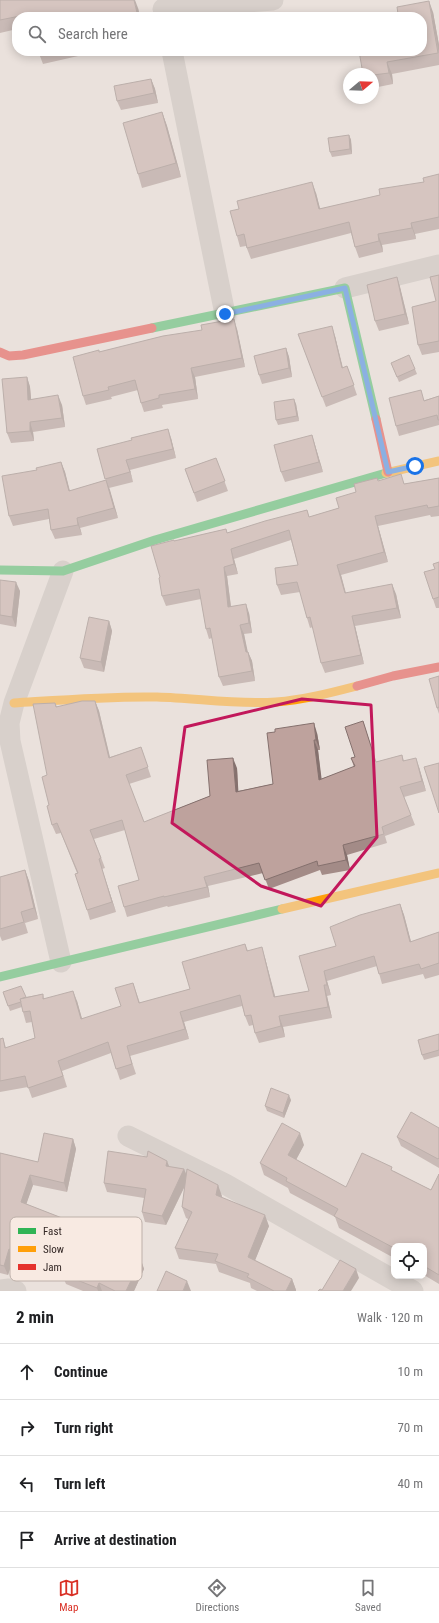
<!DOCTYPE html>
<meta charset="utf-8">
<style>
body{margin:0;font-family:"Roboto Condensed",sans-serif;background:#f6f6f6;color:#202124}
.controls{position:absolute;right:12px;bottom:12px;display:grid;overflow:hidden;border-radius:8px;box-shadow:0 2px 10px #0003}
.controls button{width:36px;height:36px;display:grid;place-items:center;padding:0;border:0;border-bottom:1px solid #e0e0e0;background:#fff;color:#202124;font:20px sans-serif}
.compass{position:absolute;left:343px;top:68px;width:36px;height:36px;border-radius:50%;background:#fff;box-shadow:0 2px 10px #0003;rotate:71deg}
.stop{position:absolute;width:12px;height:12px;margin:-9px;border:3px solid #1a73e8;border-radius:50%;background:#fff}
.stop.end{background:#1a73e8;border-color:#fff;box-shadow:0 1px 4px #0008}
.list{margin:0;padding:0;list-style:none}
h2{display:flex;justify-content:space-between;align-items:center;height:52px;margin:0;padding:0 16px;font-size:17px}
h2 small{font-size:13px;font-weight:400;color:#757577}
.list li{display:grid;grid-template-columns:26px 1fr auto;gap:12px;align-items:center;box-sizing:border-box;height:56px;padding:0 16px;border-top:1px solid #e0e0e0}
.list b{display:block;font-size:15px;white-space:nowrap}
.list em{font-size:13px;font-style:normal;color:#757577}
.icon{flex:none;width:22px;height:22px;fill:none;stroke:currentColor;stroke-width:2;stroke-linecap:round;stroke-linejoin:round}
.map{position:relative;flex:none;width:439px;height:1291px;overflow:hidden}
.search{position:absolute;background:#fff;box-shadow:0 2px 10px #0003;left:12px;right:12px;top:12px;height:44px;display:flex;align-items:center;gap:10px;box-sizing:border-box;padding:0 14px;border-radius:16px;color:#757577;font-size:15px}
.sheet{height:276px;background:#fff}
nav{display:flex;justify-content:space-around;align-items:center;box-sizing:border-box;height:56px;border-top:1px solid #e0e0e0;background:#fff;font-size:11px;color:#757577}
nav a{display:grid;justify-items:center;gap:2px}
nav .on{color:#d93025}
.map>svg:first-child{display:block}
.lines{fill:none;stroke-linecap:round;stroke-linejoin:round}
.street{stroke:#c3bab6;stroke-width:21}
.fast{stroke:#30b455;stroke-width:9}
.slow{stroke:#ff9f0a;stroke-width:9}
.jam{stroke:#e5322d;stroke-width:9}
.wall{fill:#a38b87}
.shaded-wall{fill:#85716e}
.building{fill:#bea29d;stroke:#85716e}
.route{stroke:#1a73e8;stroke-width:5}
.marked{fill:none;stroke:#c2185b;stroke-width:3;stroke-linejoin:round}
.key{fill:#f8eae2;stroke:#bdb0a9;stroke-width:1}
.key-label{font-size:11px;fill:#332725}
</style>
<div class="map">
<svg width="439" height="1291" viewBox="0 0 439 1291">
<rect width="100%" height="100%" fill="#eae1dc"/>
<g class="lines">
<g class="street">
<path d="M163 9 273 0"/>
<path d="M172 51 225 314"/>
<path d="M345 288 439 265"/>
<path d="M61 962 10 741 9 723 14 703 63 571"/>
<path d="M128 1136 225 1184 413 1291"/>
<path d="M0 1290 9 1289 16 1291"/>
</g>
<g class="fast">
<path d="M152 328 345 288 376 419"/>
<path d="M0 570 63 571 155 540 386 473"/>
<path d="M0 977 282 909"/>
</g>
<g class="slow">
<path d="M386 473 439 461"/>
<path d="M14 703C61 700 110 696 157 697 197 698 236 705 276 702 303 700 330 693 357 686"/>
<path d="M282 909 439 873"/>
</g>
<g class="jam">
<path d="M0 352 9 356 23 355 152 328"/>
<path d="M376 419 388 472"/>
<path d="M357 686 393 676 439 667"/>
</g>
</g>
<g class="wall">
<path d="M0 0 138 8 140 17H17V29L0 33Z"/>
<path d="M433 12 439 45V65L392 74 393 84 373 88V74Z"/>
<path d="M38 51H110L87 56V54L43 64Z"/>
<path d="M151 79 155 89 158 103 121 110 117 101Z"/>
<path d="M162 112 167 126 181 177 142 188 138 174Z"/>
<path d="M349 135 351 140 352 154 332 157 330 152Z"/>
<path d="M439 174V229L415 234 416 239 382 245 383 252 359 258 355 247 351 233 251 259 246 246 240 247 237 236 316 193 320 209 380 195 424 182Z"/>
<path d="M439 275V352L422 355 418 345 436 301Z"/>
<path d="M397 277 400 287 409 324 379 331 375 321Z"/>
<path d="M237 329 245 367 195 377 198 399 162 405 163 408 144 412 141 403 138 390 111 397 112 399 86 405 83 396 99 352Z"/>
<path d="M298 334 335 336 343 368 347 366 357 395 326 407Z"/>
<path d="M286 348 289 357 292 377 262 384 259 375Z"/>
<path d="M391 363 415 369 417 374 399 382Z"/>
<path d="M27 377 30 387 31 399 62 405 65 427 33 432 34 441 11 443 7 433Z"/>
<path d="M439 396V425L399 436 396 426 425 400Z"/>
<path d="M296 404 299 421 278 425 276 420Z"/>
<path d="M312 435 315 445 323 472 285 482 281 472Z"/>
<path d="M171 438 176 458 130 470 133 482 109 488 118 518 80 528 82 535 55 539 51 530 49 519 13 526 9 516 37 470 61 462 65 472 70 491 106 480 97 449Z"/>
<path d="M216 458 228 491 197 502 185 469Z"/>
<path d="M439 478V516L431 517 430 515 378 526 388 562 341 575 346 593 396 594 401 618 355 626 364 664 325 673 321 663 313 627 310 628 307 618 300 592 281 595 277 585 298 565 291 540 234 559 238 574 227 576 231 606 249 613 252 633 244 634 247 652H248L252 661 255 681 223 686 219 677 212 638 209 639 206 629 201 599 166 606 162 596 160 577 175 541 226 529 227 533 307 510 309 517 339 508 356 492 378 481 404 484Z"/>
<path d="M439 562V608H436L433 599 435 569Z"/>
<path d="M0 580 20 591 16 627 0 624Z"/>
<path d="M109 621 112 631 104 672 84 668 80 658Z"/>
<path d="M439 676V714L437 708Z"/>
<path d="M95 701 99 711 110 757 141 747 151 777 129 784 144 822 210 796 237 768 238 791 273 784 317 733 320 750H318L321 779 354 767 351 758 355 757 363 721 376 762 402 755 404 761 419 767 426 791 404 797 415 825 385 836 387 843 347 855 350 870 322 875 320 870 269 889 263 873 208 886 210 897 168 907 167 906 127 917 124 907 139 880 125 830 94 839 105 868 102 869 116 912 90 920 87 910 77 873 61 833 56 834 52 825 49 805 47 775 55 703 57 707Z"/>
<path d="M25 870 29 881 38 919 25 923 28 933 2 941 0 936V877Z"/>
<path d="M400 904 404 915 411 942 439 932V975L425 979 423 974 382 984 377 966 327 981 331 995 327 996 332 1018 283 1027 285 1037 259 1043 255 1033 253 1025 249 1026 245 1016 242 1006 184 1022 189 1039 130 1056 136 1074 120 1080 111 1053 62 1071 67 1087 32 1098 28 1087 0 1092V1039L3 1038 6 1048 35 1038 32 1022 26 1023 23 1012 22 1007 10 1011 3 992 26 997 43 994 44 999 77 1001 82 1019 121 1006 133 983 140 1003 190 989 245 944 248 951 265 958 275 997 309 991 336 946Z"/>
<path d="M439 1034V1056L424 1060 422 1055Z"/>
<path d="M291 1100 284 1118 267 1111 265 1106Z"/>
<path d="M439 1128V1168L401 1146 397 1137Z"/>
<path d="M73 1139 76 1149 67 1192 33 1185 26 1204 80 1225 93 1228 97 1238 96 1239 141 1260 144 1269 134 1291H83L66 1284 63 1277 13 1259 8 1275 0 1273V1153L38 1162Z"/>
<path d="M304 1145 296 1160 346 1187 394 1171 431 1190 439 1174V1284L424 1275V1246H394V1258L339 1228 335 1217 290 1193 288 1188 264 1175 260 1163Z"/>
<path d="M147 1157 169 1167 184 1169 186 1174 218 1185 221 1197 269 1226 255 1260 292 1279 296 1290V1291H257L251 1288 250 1283 219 1272 216 1264 179 1259 175 1248 188 1219 186 1218 182 1207 185 1186 166 1225 145 1222 142 1212 144 1198 107 1192 104 1183Z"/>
</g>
<g class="shaded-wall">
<path d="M134 0H135L138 8 140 17H138Z"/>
<path d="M429 1 433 12 439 45V54Z"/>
<path d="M387 62 392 74 393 84 389 73Z"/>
<path d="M151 79 155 89 158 103 154 93Z"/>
<path d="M162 112 167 126 181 177 176 163Z"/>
<path d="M349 135 351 140 352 154 350 149Z"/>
<path d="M312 182 316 193 323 220 319 209Z"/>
<path d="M411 223 415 234 416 239 412 228Z"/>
<path d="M378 234 382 245 383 252 379 241Z"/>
<path d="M397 277 400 287 409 324 405 314Z"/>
<path d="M234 319 237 329 245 367 242 358Z"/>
<path d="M332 326 335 336 345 378 342 368Z"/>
<path d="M286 348 289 357 292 377 289 368Z"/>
<path d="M191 368 195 377 198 399 195 389Z"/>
<path d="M27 377 30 387 32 409 28 400Z"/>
<path d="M58 395 62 405 65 427 62 418Z"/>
<path d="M294 399 296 404 299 421 297 416Z"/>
<path d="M30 422 33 432 34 441 30 431Z"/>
<path d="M168 429 171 438 176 458 173 449Z"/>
<path d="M312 435 315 445 323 472 319 462Z"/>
<path d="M126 460 130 470 133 482 130 472Z"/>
<path d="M61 462 65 472 72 501 69 491Z"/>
<path d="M106 480 110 490 118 518 114 508Z"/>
<path d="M375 516 378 526 388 562 384 552Z"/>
<path d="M77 518 80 528 82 535 78 525Z"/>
<path d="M231 549 234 559 238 574 234 564Z"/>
<path d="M337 565 341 575 348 603 345 593Z"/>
<path d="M224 567 227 576 232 616 228 607Z"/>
<path d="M16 582 20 591 16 627 12 617Z"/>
<path d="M392 584 396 594 401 618 397 608Z"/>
<path d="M246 604 249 613 252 633 249 623Z"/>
<path d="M352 616 355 626 364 664 361 655Z"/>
<path d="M109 621 112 631 104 672 101 662Z"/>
<path d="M240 625 244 634 250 662 246 652Z"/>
<path d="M248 652 252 661 255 681 252 671Z"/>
<path d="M95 701 99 711 112 767 109 758Z"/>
<path d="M314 723 317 733 320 750 316 740Z"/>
<path d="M314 740 318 750 323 790 319 780Z"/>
<path d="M233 758 237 768 239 802 236 792Z"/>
<path d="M416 758 419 767 426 791 422 781Z"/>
<path d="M343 845 347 855 350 870 346 860Z"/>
<path d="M99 859 102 869 116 912 112 902Z"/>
<path d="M25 870 29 881 38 919 34 908Z"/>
<path d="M204 877 208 886 210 897Z"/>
<path d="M400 904 404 915 414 953 410 942Z"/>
<path d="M262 947 265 958 278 1007 274 997Z"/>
<path d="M324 971 327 981 331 995 327 985Z"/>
<path d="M324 985 327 996 332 1018 328 1007Z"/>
<path d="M73 991 77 1001 85 1029 81 1019Z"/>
<path d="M180 1012 184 1022 189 1039 185 1029Z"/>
<path d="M279 1016 283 1027 285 1037 281 1026Z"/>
<path d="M289 1095 291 1100 284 1118 283 1113Z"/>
<path d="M300 1133 304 1145 292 1167 288 1155Z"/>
<path d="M73 1139 76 1149 67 1192 64 1183Z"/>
<path d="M167 1161 171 1171 166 1166Z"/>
<path d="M184 1169 188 1179 166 1225 162 1216Z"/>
<path d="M30 1175 33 1185 24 1211 21 1202Z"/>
<path d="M218 1185 222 1196 220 1206 216 1195Z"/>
<path d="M265 1215 269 1226 252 1268 248 1257Z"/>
<path d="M93 1228 97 1238 94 1246 91 1237Z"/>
<path d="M9 1249 13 1259 8 1275 4 1266Z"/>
<path d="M141 1260 144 1269 134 1291H126Z"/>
<path d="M356 1269 359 1278 351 1291H343Z"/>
<path d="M292 1279 296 1290V1291H286Z"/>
<path d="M187 1281 191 1291H183Z"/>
<path d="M99 1283 102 1291H98L97 1288Z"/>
</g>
<g class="building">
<path d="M0 0H134L138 17H30V14L0 20Z"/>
<path d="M429 1 438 53 387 62 389 73 373 75V74H363L359 51H422V17H381L398 14 397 7Z"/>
<path d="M151 79 154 93 117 101 114 86Z"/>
<path d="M162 112 176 163 138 174 123 123Z"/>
<path d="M349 135 350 149 330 152 328 138Z"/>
<path d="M439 174V217L411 223 412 228 378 234 379 241 355 247 349 222 247 248 244 234 237 236 230 211 239 209 237 201 312 182 319 209 380 195 379 189 424 182 423 178Z"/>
<path d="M439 275V341L418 345 412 307 436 301 430 277Z"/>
<path d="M397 277 405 314 375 321 367 285Z"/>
<path d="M234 319 242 358 191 368 195 389 159 395V398L141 403 135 380 108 387 109 390 83 396 73 357 99 350V352L163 336 202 330 201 325Z"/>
<path d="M332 326 342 368 347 366 354 385 322 397 298 334Z"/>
<path d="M286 348 289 368 259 375 254 356Z"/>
<path d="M409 355 415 369 397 377 391 363Z"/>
<path d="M27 377 28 400 58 395 62 418 30 422V431L7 433 2 379Z"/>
<path d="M421 390 424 401 439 396V420H438L437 415 396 426 389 398Z"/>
<path d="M294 399 297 416 276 420 274 402Z"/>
<path d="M168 429 173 449 126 460 130 472 105 479 97 449 132 440 131 438Z"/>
<path d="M312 435 319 462 281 472 274 445Z"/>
<path d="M216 458 225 481 194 493 185 469Z"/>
<path d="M61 462 69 491 106 480 114 508 77 518 78 525 51 530 48 509 9 516 2 476 37 470 36 468Z"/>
<path d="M401 474 404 484 439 478V506L428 508 427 505 375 516 384 552 337 565 345 593 392 584 397 608 352 616 361 655 321 663 310 617 307 618 297 582 277 585 275 568 298 565 289 530 231 549 234 564 224 567 228 607 246 604 249 623 240 625 246 652H248L252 671 219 677 210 628 206 629 199 589 162 596 159 578 160 577 151 546 174 540V541L226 529 227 533 265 521 307 510 309 517 339 508 336 498 356 492 354 484 377 478 378 481Z"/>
<path d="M439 562V597L433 599 424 572 435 569 433 564Z"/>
<path d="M0 580 16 582 12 617 0 615Z"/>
<path d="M89 617 109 621 101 662 80 658Z"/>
<path d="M439 676V707L437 708 429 679Z"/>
<path d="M82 701H95L109 758 141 747 148 767 126 775 144 822 210 796 207 760 233 758 236 792 273 784 267 733 275 732V729L314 723 316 740H314L319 780 355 766 351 758 355 757 345 727 363 721 376 762 402 755 403 761 416 758 422 781 400 787 411 815 382 827 384 834 343 845 346 860 318 866 317 861 265 880 259 863 204 877 207 887 164 897V896L124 907 118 886 139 880 122 820 90 830 101 858 99 859 112 902 87 910 75 874 78 873 57 823 52 825 47 806 49 805 42 777 47 775 33 704 55 703 56 707Z"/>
<path d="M439 763V813L424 767Z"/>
<path d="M25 870 34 908 21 912 24 922 0 929V877Z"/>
<path d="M400 904 410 942 439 932V963L421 969 419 964 379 974 374 956 324 971 327 985H324L328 1007 279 1016 281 1026 255 1033 251 1015 245 1016 240 995 180 1012 185 1029 127 1046 132 1064 116 1069 108 1042 58 1061 63 1076 28 1088 25 1076 0 1081V1039L3 1038 5 1048 35 1038 30 1011 23 1012 20 999 43 994V999L73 991 81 1019 121 1006 115 988 133 983 139 1003 190 989 182 962 245 944 247 951 262 947 274 997 309 991 299 956 336 946 330 927 360 915Z"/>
<path d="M21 986 26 997 20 999 21 1002 8 1006 3 992Z"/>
<path d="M439 1034V1050L422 1055 418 1040Z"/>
<path d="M271 1088 289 1095 283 1113 265 1106Z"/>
<path d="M411 1112 439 1128V1158L438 1159 397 1137Z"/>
<path d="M282 1123 300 1133 288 1155 346 1187 362 1153 392 1167 391 1170 431 1190 439 1174V1275L424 1266V1246H394V1248L334 1216 338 1209 286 1181 287 1178 260 1163Z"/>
<path d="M44 1133 73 1139 64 1183 30 1175 21 1202 80 1225 81 1221 93 1228 91 1237 141 1260 126 1291H115L99 1283 97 1288 62 1274 64 1269 9 1249 4 1266 0 1265V1153L38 1162Z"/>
<path d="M108 1151 147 1157 148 1151 167 1161 166 1166 184 1169 162 1216 142 1212 146 1189 104 1183Z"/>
<path d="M187 1169 218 1185 216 1195 265 1215 248 1257 292 1279 286 1291H274L247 1277 249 1274 215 1261 218 1254 175 1248 192 1212 182 1207Z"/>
<path d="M340 1260 356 1269 343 1291H318L320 1289 322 1290Z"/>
<path d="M166 1271 187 1281 183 1291H157Z"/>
</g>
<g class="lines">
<path class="route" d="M225 314 345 288 388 472 415 466"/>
</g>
<path d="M0 0H439V1291H0ZM302 699 371 705 377 837 321 906 261 886 172 823 185 727Z" fill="#eae1dc" fill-opacity=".55" fill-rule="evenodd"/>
<path class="marked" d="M302 699 371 705 377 837 321 906 261 886 172 823 185 727Z"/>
<rect x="10" y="1217" width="132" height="64" rx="6" class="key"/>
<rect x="18" y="1228" width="18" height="6" fill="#30b455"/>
<rect x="18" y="1246" width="18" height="6" fill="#ff9f0a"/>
<rect x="18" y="1264" width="18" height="6" fill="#e5322d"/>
<g class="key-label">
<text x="43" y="1235">Fast</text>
<text x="43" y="1253">Slow</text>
<text x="43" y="1271">Jam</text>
</g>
</svg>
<div class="controls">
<button><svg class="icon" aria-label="locate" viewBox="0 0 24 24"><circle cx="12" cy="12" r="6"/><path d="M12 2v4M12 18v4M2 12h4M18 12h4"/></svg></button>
</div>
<svg class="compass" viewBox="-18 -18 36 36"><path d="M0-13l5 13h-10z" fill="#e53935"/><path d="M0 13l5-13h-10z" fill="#757577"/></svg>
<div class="stop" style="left:415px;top:466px"></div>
<div class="stop end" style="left:225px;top:314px"></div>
<div class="search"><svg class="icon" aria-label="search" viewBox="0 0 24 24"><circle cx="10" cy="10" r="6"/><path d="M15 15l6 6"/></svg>Search here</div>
</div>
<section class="sheet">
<h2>2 min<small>Walk · 120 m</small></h2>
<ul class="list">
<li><svg class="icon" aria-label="ahead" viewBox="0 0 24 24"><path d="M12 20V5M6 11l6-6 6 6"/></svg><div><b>Continue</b></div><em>10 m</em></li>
<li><svg class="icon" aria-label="right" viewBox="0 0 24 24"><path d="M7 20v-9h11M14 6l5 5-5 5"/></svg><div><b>Turn right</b></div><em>70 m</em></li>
<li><svg class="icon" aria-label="left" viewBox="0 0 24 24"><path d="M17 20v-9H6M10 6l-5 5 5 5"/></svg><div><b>Turn left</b></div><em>40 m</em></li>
<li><svg class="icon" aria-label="arrive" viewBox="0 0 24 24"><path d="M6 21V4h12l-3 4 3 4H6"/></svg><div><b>Arrive at destination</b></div></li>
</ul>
</section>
<nav>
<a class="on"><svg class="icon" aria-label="map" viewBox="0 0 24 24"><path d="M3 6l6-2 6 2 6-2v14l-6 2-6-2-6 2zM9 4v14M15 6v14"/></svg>Map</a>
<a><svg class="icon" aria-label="directions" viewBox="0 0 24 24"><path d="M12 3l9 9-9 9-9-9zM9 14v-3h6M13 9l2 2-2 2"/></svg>Directions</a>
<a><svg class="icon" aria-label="saved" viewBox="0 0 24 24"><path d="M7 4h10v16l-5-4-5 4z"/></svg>Saved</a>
</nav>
